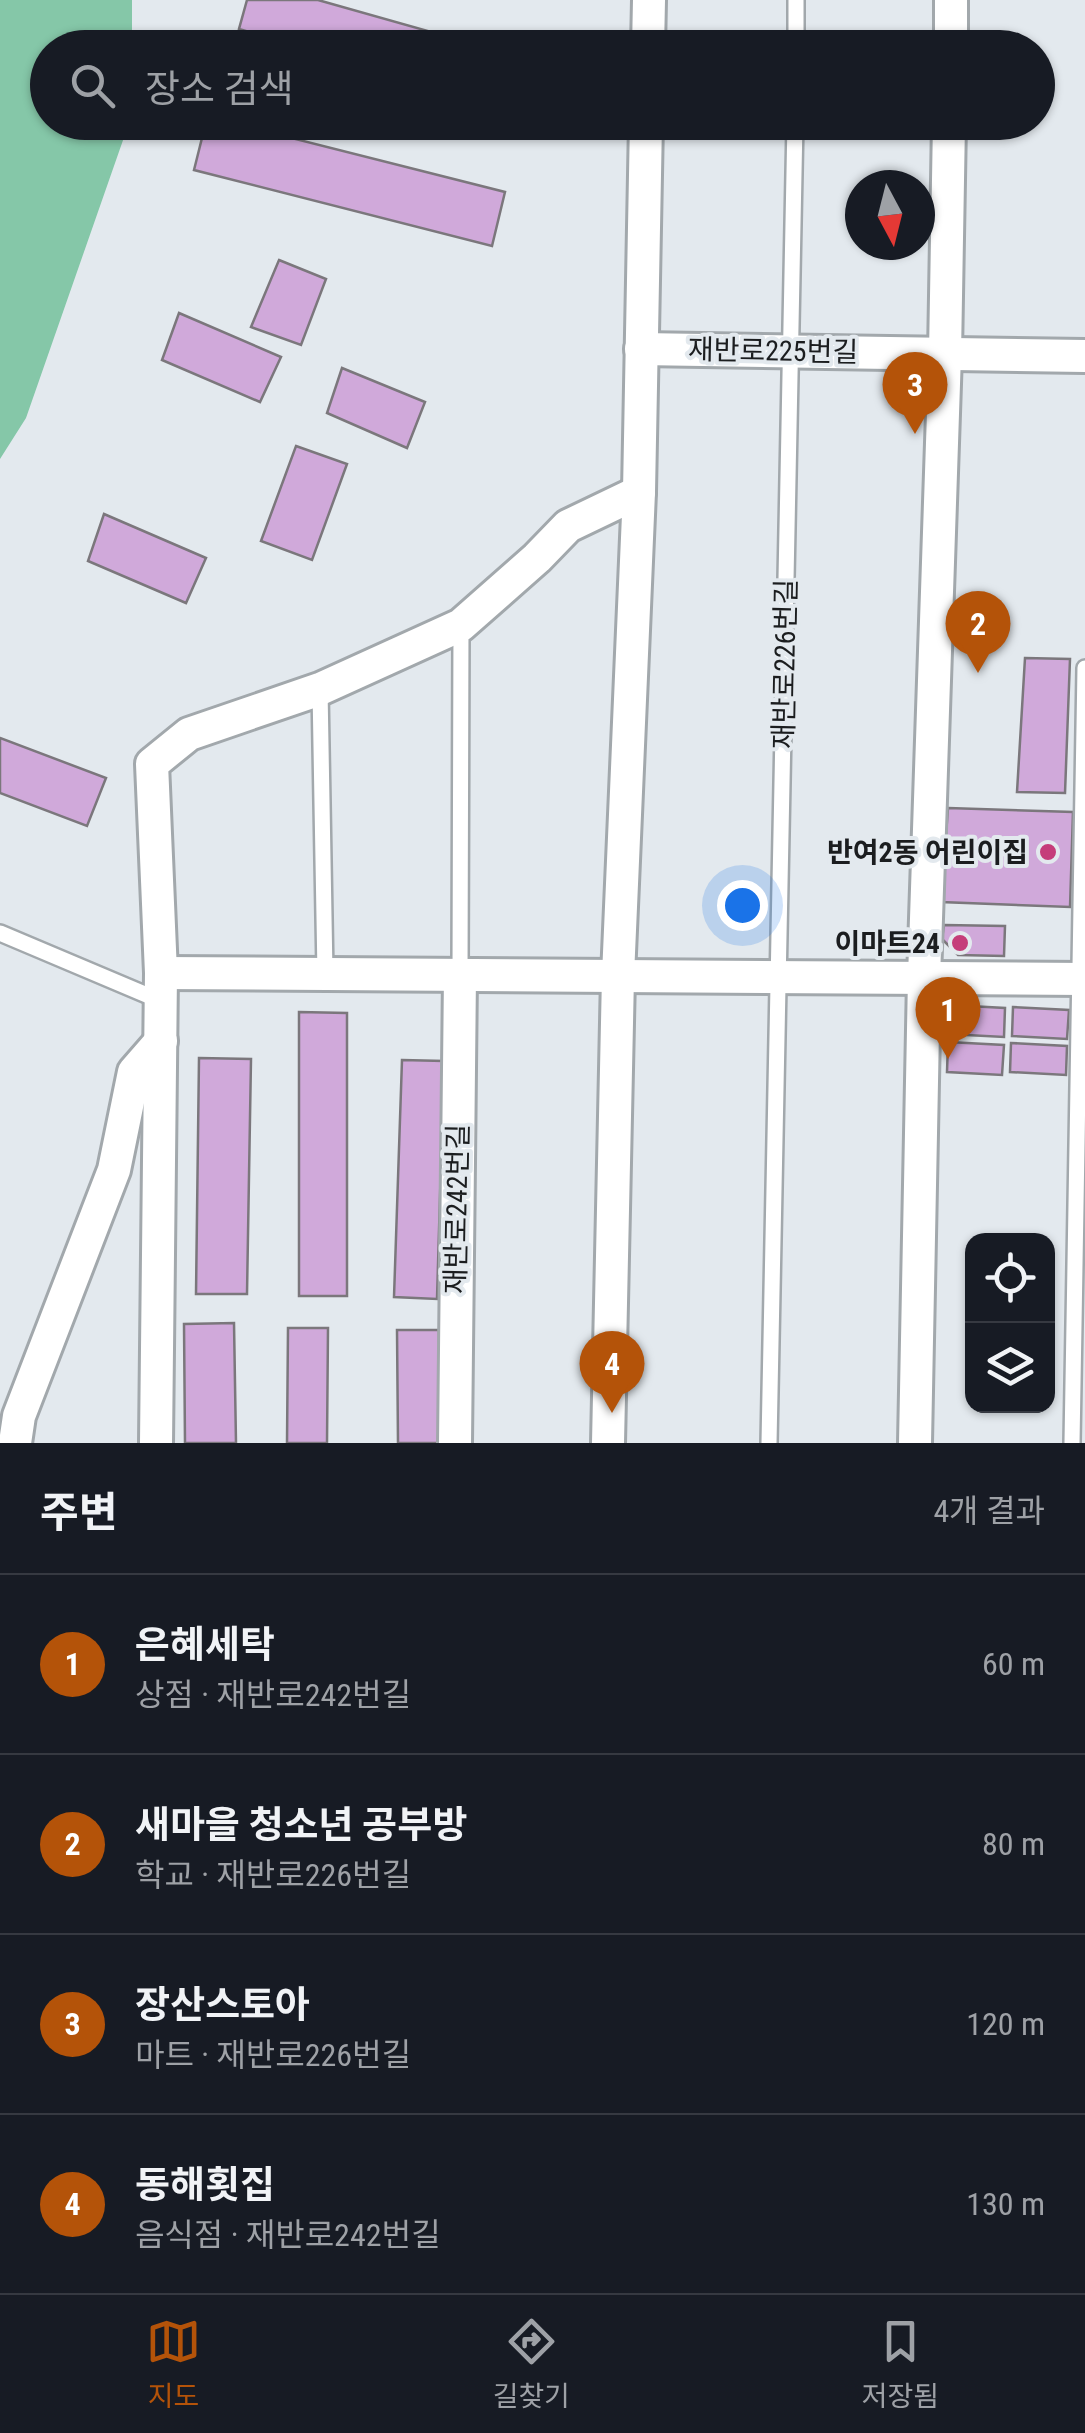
<!DOCTYPE html>
<html lang="ko">
<meta charset="utf-8">
<style>
body{margin:0;font-family:"Roboto Condensed","Noto Sans KR",sans-serif;background:#242831;color:#f1f3f6}
.controls{position:absolute;right:30px;bottom:30px;display:grid;overflow:hidden;border-radius:20px;box-shadow:0 2px 8px #0004}
.controls button{width:90px;height:90px;display:grid;place-items:center;padding:0;border:0;border-bottom:2px solid #363941;background:#171b24;color:#f1f3f6;font:50px sans-serif}
.compass{position:absolute;left:845px;top:170px;width:90px;height:90px;border-radius:50%;background:#171b24;box-shadow:0 2px 8px #0004;rotate:173deg}
.you{position:absolute;left:742px;top:905px;width:35px;height:35px;margin:-25px;border:8px solid #fff;border-radius:50%;background:#1a73e8;box-shadow:0 0 0 15px #1a73e833}
.badge{display:grid;place-items:center;width:65px;height:65px;border-radius:50%;background:#b45309;color:#fff;font-size:32px;font-weight:700}
.pin{position:absolute;translate:-50% -82px;filter:drop-shadow(0 2px 5px #0008)}
.pin::after{content:'';position:absolute;top:52px;width:35px;height:30px;background:inherit;clip-path:polygon(0 0,100% 0,50% 100%)}
.list{margin:0;padding:0;list-style:none}
h2{display:flex;justify-content:space-between;align-items:center;height:130px;margin:0;padding:0 40px;font-size:42px}
h2 small{font-size:32px;font-weight:400;color:#9ea1a6}
.list li{display:grid;grid-template-columns:65px 1fr auto;gap:30px;align-items:center;box-sizing:border-box;height:180px;padding:0 40px;border-top:2px solid #363941}
.list b{display:block;font-size:38px;white-space:nowrap}
.list p{margin:0;font-size:32px;white-space:nowrap;color:#9ea1a6}
.list em{font-size:32px;font-style:normal;color:#9ea1a6}
.icon{flex:none;width:55px;height:55px;fill:none;stroke:currentColor;stroke-width:2;stroke-linecap:round;stroke-linejoin:round}
.map{position:relative;flex:none;width:1085px;height:1443px;overflow:hidden}
.search{position:absolute;background:#171b24;box-shadow:0 2px 8px #0004;left:30px;right:30px;top:30px;height:110px;display:flex;align-items:center;gap:25px;box-sizing:border-box;padding:0 35px;border-radius:55px;color:#9ea1a6;font-size:38px}
.sheet{height:850px;background:#171b24}
nav{display:flex;justify-content:space-around;align-items:center;box-sizing:border-box;height:140px;border-top:2px solid #363941;background:#171b24;font-size:28px;color:#9ea1a6}
nav a{display:grid;justify-items:center;gap:5px}
nav .on{color:#b45309}
.map>svg:first-child{display:block}
.forest{fill:#85c7a8}
.building{fill:#d0a9da;stroke:#7b777c;stroke-width:2.5}
.lines{fill:none;stroke-linecap:round;stroke-linejoin:round}
.lane-casing{stroke:#a2a8ac;stroke-width:20}
.street-casing{stroke:#a2a8ac;stroke-width:38}
.lane{stroke:#fff;stroke-width:15}
.street{stroke:#fff;stroke-width:32}
.poi-dot{fill:#c53d7a;stroke:#e3e9ee;stroke-width:4}
.labels{text-anchor:middle;dominant-baseline:central;stroke-width:8;stroke-linejoin:round;paint-order:stroke}
.street-label{font-size:28px;fill:#1b1d1f;stroke:#e3e9ee}
.poi-label{font-size:28px;font-weight:bold;fill:#1b1d1f;stroke:#e3e9ee;text-anchor:end}
</style>
<div class="map">
<svg width="1085" height="1443" viewBox="0 0 1085 1443">
<rect width="100%" height="100%" fill="#e3e9ee"/>
<path class="forest" d="M0 0H132V47L48 48V122L129 123 26 418 0 459Z"/>
<g class="building">
<path d="M247 0H318L474 44 473 48H304L239 29Z"/>
<path d="M206 122H228L505 192 492 246 194 170Z"/>
<path d="M279 260 326 279 301 345 251 327Z"/>
<path d="M179 313 281 357 260 402 162 360Z"/>
<path d="M342 368 425 402 407 448 327 413Z"/>
<path d="M296 446 347 464 312 560 261 541Z"/>
<path d="M104 514 206 558 186 603 88 561Z"/>
<path d="M1025 658 1070 659 1065 793 1017 792Z"/>
<path d="M0 738 106 778 87 826 0 793Z"/>
<path d="M948 808 1073 812 1070 907 941 902Z"/>
<path d="M944 925 1005 926 1004 956 958 955 942 939Z"/>
<path d="M950 1005 1005 1008 1004 1037 948 1034Z"/>
<path d="M1013 1007 1069 1010 1067 1039 1012 1036Z"/>
<path d="M299 1012 347 1013V1296H299Z"/>
<path d="M948 1042 1004 1045 1002 1075 947 1072Z"/>
<path d="M1011 1043 1067 1046 1066 1075 1010 1072Z"/>
<path d="M199 1058 251 1059 247 1294H196Z"/>
<path d="M402 1060 444 1061 437 1299 394 1297Z"/>
<path d="M234 1323 236 1443H185L184 1324Z"/>
<path d="M288 1328H328L327 1443H287Z"/>
<path d="M397 1330H439L440 1443H398Z"/>
</g>
<g class="lines">
<defs>
<g id="lane">
<path d="M796 48V0"/>
<path d="M320 689 325 974"/>
<path d="M0 933 161 1001"/>
<path d="M460 975 461 625"/>
<path d="M769 1443C777 1003 790 563 795 122"/>
<path d="M1072 1443 1085 668"/>
</g>
<g id="street">
<path d="M648 48 649 0"/>
<path d="M951 48V0"/>
<path d="M641 349 1085 356"/>
<path d="M161 973 1085 979"/>
<path d="M15 1443 19 1416 114 1170 134 1072 161 1041"/>
<path d="M156 1443 161 973 152 764 189 734 320 689 461 625 537 558 568 526 639 492"/>
<path d="M455 1443 460 975"/>
<path d="M608 1443 618 976 639 492 646 122"/>
<path d="M915 1443 924 978 945 354 949 122"/>
</g>
</defs>
<use href="#lane" class="lane-casing"/>
<use href="#street" class="street-casing"/>
<use href="#lane" class="lane"/>
<use href="#street" class="street"/>
</g>
<g class="poi-dot">
<circle cx="1048" cy="852" r="10"/>
<circle cx="960" cy="943" r="10"/>
</g>
<g class="labels">
<g class="street-label">
<text transform="translate(773 351) rotate(1)">재반로225번길</text>
<text transform="translate(785 664) rotate(-89)">재반로226번길</text>
<text transform="translate(457 1209) rotate(-89)">재반로242번길</text>
</g>
<g class="poi-label">
<text x="1028" y="852">반여2동 어린이집</text>
<text x="940" y="943">이마트24</text>
</g>
</g>
</svg>
<div class="controls">
<button><svg class="icon" aria-label="locate" viewBox="0 0 24 24"><circle cx="12" cy="12" r="6"/><path d="M12 2v4M12 18v4M2 12h4M18 12h4"/></svg></button>
<button><svg class="icon" aria-label="layers" viewBox="0 0 24 24"><path d="M12 4l9 5-9 5-9-5zM3 14l9 5 9-5"/></svg></button>
</div>
<svg class="compass" viewBox="-18 -18 36 36"><path d="M0-13l5 13h-10z" fill="#e53935"/><path d="M0 13l5-13h-10z" fill="#9ea1a6"/></svg>
<div class="you"></div>
<div class="pin badge" style="left:948px;top:1059px">1</div>
<div class="pin badge" style="left:978px;top:673px">2</div>
<div class="pin badge" style="left:915px;top:434px">3</div>
<div class="pin badge" style="left:612px;top:1413px">4</div>
<div class="search"><svg class="icon" aria-label="search" viewBox="0 0 24 24"><circle cx="10" cy="10" r="6"/><path d="M15 15l6 6"/></svg>장소 검색</div>
</div>
<section class="sheet">
<h2>주변<small>4개 결과</small></h2>
<ul class="list">
<li><span class="badge">1</span><div><b>은혜세탁</b><p>상점 · 재반로242번길</p></div><em>60 m</em></li>
<li><span class="badge">2</span><div><b>새마을 청소년 공부방</b><p>학교 · 재반로226번길</p></div><em>80 m</em></li>
<li><span class="badge">3</span><div><b>장산스토아</b><p>마트 · 재반로226번길</p></div><em>120 m</em></li>
<li><span class="badge">4</span><div><b>동해횟집</b><p>음식점 · 재반로242번길</p></div><em>130 m</em></li>
</ul>
</section>
<nav>
<a class="on"><svg class="icon" aria-label="map" viewBox="0 0 24 24"><path d="M3 6l6-2 6 2 6-2v14l-6 2-6-2-6 2zM9 4v14M15 6v14"/></svg>지도</a>
<a><svg class="icon" aria-label="directions" viewBox="0 0 24 24"><path d="M12 3l9 9-9 9-9-9zM9 14v-3h6M13 9l2 2-2 2"/></svg>길찾기</a>
<a><svg class="icon" aria-label="saved" viewBox="0 0 24 24"><path d="M7 4h10v16l-5-4-5 4z"/></svg>저장됨</a>
</nav>
